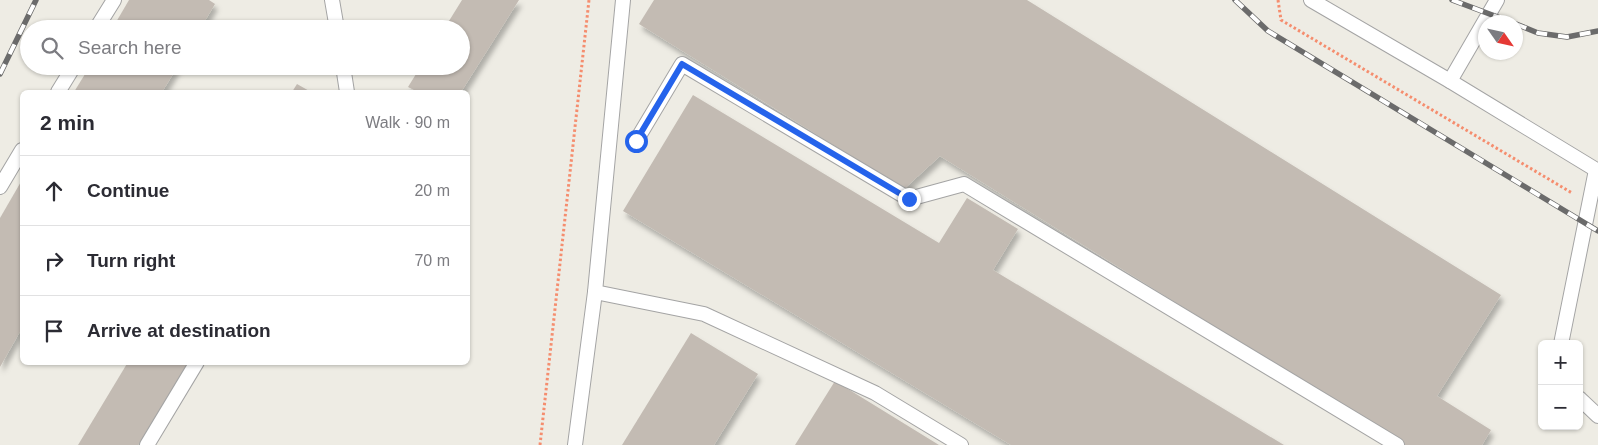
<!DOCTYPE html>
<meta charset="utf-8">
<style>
body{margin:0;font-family:Arial,sans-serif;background:#f7f7f7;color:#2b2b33}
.controls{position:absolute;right:15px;bottom:15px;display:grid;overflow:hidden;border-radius:8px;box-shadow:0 1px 4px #0004}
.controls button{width:45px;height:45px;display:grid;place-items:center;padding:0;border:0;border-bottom:1px solid #e1e1e2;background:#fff;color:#2b2b33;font:25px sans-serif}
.compass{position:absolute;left:1478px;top:15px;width:45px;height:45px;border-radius:50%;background:#fff;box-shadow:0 1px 4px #0004;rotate:124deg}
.stop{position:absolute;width:15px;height:15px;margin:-11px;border:4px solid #2563eb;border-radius:50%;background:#fff}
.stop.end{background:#2563eb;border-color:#fff;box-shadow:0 1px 5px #0008}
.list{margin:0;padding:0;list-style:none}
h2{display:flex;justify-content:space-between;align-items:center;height:65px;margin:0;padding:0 20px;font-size:21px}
h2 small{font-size:16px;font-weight:400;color:#7c7c81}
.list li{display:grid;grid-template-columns:32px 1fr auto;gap:15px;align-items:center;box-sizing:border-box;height:70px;padding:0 20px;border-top:1px solid #e1e1e2}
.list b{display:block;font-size:19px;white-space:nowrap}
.list em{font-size:16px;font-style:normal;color:#7c7c81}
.icon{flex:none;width:28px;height:28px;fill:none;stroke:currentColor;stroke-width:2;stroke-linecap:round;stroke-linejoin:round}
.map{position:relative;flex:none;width:1598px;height:445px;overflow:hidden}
.search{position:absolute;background:#fff;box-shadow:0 1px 4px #0004;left:20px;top:20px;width:450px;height:55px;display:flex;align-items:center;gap:12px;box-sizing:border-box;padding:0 18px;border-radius:28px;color:#7c7c81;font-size:19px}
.panel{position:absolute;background:#fff;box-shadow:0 1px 4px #0004;left:20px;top:90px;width:450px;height:275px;border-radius:8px}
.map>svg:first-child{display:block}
.building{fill:#c3bbb3;filter:url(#shadow)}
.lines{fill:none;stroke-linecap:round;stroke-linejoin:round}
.service-casing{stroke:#a4a4a4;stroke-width:16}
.path{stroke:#f58d6e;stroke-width:3;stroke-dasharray:2.5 2.5;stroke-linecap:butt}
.service{stroke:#fff;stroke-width:14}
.rail-casing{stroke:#6b6b6b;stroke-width:5.5}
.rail{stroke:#fff;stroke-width:4;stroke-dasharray:11;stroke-linecap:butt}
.route{stroke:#2563eb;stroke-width:6}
</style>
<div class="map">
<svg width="1598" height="445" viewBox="0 0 1598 445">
<defs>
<filter id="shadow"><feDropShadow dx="3" dy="5.5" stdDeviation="2.5" flood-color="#0004"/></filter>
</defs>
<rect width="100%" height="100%" fill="#eeece4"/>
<g class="building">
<path d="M129 0H209L215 4 200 29H112Z"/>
<path d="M462 0H519L461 92H418L408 87 421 66H461V29H444Z"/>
<path d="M654 0H1027L1501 295 1437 396 1491 430 1482 445H1405L940 156 904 189 639 24Z"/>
<path d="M90 66H178L162 92H74Z"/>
<path d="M297 84 311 92H292Z"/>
<path d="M693 95 939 243 967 198 1018 229 993 270 1284 445H1011L623 211Z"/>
<path d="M22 180V328L0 367V218Z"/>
<path d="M691 333 758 374 714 445H622Z"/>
<path d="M128 362H188L138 445H78Z"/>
<path d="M835 381 939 445H795Z"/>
</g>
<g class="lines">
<defs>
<g id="service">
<path d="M332 0 337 29"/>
<path d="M1311 0 1450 81 1598 171"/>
<path d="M96 29 114 0"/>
<path d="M343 66 347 92"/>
<path d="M1450 81 1497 0"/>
<path d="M58 92 74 66"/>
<path d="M636 141 682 64 909 199 964 184 1397 445"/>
<path d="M0 187 22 150"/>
<path d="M595 292 704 314 875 393 961 445"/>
<path d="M1561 344 1596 170"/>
<path d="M1579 398 1598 416"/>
<path d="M147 445 197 362"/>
<path d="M575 445 595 292 623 0"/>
</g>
</defs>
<use href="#service" class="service-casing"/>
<g class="path">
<path d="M1278 0 1281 20 1572 193"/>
<path d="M540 445 589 0"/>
</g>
<use href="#service" class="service"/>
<defs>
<g id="rail">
<path d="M1235 0 1268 31 1598 231"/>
<path d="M1452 0 1511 22"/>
<path d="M1516 24 1538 33 1567 37 1598 31"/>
<path d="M0 74 36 0"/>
</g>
</defs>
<use href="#rail" class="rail-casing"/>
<use href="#rail" class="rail"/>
</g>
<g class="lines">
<path class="route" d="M636 141 682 64 909 199"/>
</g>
</svg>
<div class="controls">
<button>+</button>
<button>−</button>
</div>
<svg class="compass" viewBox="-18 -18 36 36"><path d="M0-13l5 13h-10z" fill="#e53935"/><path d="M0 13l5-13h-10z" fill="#7c7c81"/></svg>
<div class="stop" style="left:636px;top:141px"></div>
<div class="stop end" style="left:909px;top:199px"></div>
<div class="search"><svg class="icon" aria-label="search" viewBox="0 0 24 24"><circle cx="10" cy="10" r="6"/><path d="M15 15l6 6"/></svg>Search here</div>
<section class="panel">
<h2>2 min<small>Walk · 90 m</small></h2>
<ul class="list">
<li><svg class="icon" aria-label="ahead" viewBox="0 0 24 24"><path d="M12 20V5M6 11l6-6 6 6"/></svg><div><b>Continue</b></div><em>20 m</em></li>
<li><svg class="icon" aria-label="right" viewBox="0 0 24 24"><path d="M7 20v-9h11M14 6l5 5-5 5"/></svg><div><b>Turn right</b></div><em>70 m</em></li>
<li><svg class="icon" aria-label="arrive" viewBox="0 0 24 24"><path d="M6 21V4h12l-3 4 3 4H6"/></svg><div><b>Arrive at destination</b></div></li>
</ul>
</section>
</div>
